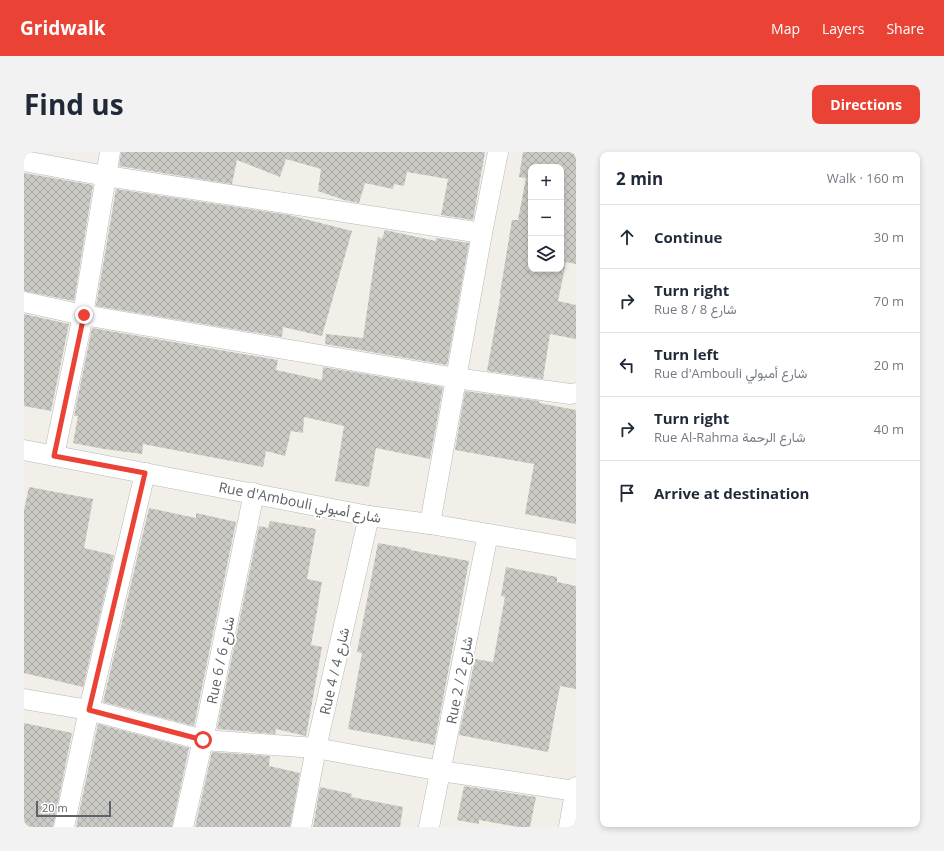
<!DOCTYPE html>
<meta charset="utf-8">
<style>
body{margin:0;font-family:"Open Sans",Vazirmatn,sans-serif;background:#f2f2f3;color:#1f2937}
.controls{position:absolute;right:12px;top:12px;display:grid;overflow:hidden;border-radius:8px;box-shadow:0 2px 6px #0003}
.controls button{width:36px;height:36px;display:grid;place-items:center;padding:0;border:0;border-bottom:1px solid #e0e1e3;background:#fff;color:#1f2937;font:20px sans-serif}
.scale{position:absolute;left:12px;bottom:10px;width:75px;box-sizing:border-box;padding-left:4px;border:2px solid #5f6368;border-top:0;font-size:11px;line-height:14px;white-space:nowrap;color:#5f6368;-webkit-text-stroke:3px #fff;paint-order:stroke}
.stop{position:absolute;width:12px;height:12px;margin:-9px;border:3px solid #ea4335;border-radius:50%;background:#fff}
.stop.end{background:#ea4335;border-color:#fff;box-shadow:0 1px 4px #0008}
.list{margin:0;padding:0;list-style:none}
h2{display:flex;justify-content:space-between;align-items:center;height:52px;margin:0;padding:0 16px;font-size:17px}
h2 small{font-size:13px;font-weight:400;color:#747a83}
.list li{display:grid;grid-template-columns:26px 1fr auto;gap:12px;align-items:center;box-sizing:border-box;height:64px;padding:0 16px;border-top:1px solid #e0e1e3}
.list b{display:block;font-size:15px;white-space:nowrap}
.list p{margin:0;font-size:13px;white-space:nowrap;color:#747a83}
.list em{font-size:13px;font-style:normal;color:#747a83}
.icon{flex:none;width:22px;height:22px;fill:none;stroke:currentColor;stroke-width:2;stroke-linecap:round;stroke-linejoin:round}
.map{position:relative;flex:none;width:552px;height:675px;overflow:hidden;border-radius:8px}
header{display:flex;align-items:center;gap:24px;box-sizing:border-box;height:56px;padding:0 20px;background:#ea4335;color:#fff}
header strong{font-size:19px}
nav{display:flex;gap:22px;margin-inline-start:auto;font-size:14px}
.intro{display:flex;align-items:center;justify-content:space-between;box-sizing:border-box;height:96px;padding:0 24px}
h1{margin:0;font-size:28px}
.button{padding:10px 18px;border-radius:8px;background:#ea4335;color:#fff;font-size:14px;font-weight:700}
main{display:flex;gap:24px;padding:0 24px}
aside{flex:1;background:#fff;border-radius:8px;box-shadow:0 2px 6px #0003}
.map>svg:first-child{display:block}
.building{fill:url(#building-cross-hatch);fill-rule:evenodd}
.lines{fill:none;stroke-linecap:round;stroke-linejoin:round}
.minor-casing{stroke:#b5b8bc;stroke-width:21}
.minor{stroke:#fff;stroke-width:20}
.route{stroke:#ea4335;stroke-width:5}
.labels{text-anchor:middle;dominant-baseline:central;stroke-width:4;stroke-linejoin:round;paint-order:stroke}
.street-label{font-size:14px;fill:#5f6368;stroke:#fff}
</style>
<header>
<strong>Gridwalk</strong>
<nav><a>Map</a><a>Layers</a><a>Share</a></nav>
</header>
<div class="intro"><h1>Find us</h1><a class="button">Directions</a></div>
<main>
<div class="map">
<svg width="552" height="675" viewBox="0 0 552 675">
<defs>
<pattern id="building-cross-hatch" width="8" height="8" patternUnits="userSpaceOnUse"><rect width="8" height="8" fill="#cccac5"/><path d="M0 0l8 8M0 8l8-8" fill="none" stroke="#a9a8a4"/></pattern>
</defs>
<rect width="100%" height="100%" fill="#f1efe8"/>
<g class="building">
<path d="M97 0H461L449 68 417 63 424 27 383 20 380 34 370 32 369 37 341 31 335 51 320 48 294 39 297 17 262 7 256 25 213 8 208 32 95 14Z"/>
<path d="M499 0H552V112L542 110 534 149 552 153V187L526 182 519 227 463 219 477 141H476L488 68H494L502 26 495 25ZM507 15H537V117H507Z"/>
<path d="M0 21 69 33 50 149 0 139Z"/>
<path d="M92 37 265 63 328 79 298 184 259 175 258 185 72 154Z"/>
<path d="M361 78 412 89V86L445 91 423 213 301 192 302 182 339 186 354 85 358 87Z"/>
<path d="M0 162 45 172 27 259 0 254Z"/>
<path d="M68 176 254 208 252 218 298 228 299 215 419 235 406 307 352 296 345 335 311 329 320 274 280 265 279 281 267 279 261 304 242 299 239 315 119 292 118 302 80 297 49 291 54 264H50Z"/>
<path d="M441 239 515 249V251L552 258V372L501 362 510 312 431 298Z"/>
<path d="M5 335 69 347 60 396 90 403 59 535 0 521V358Z"/>
<path d="M125 356 172 366V361L212 370 170 574 79 550Z"/>
<path d="M246 369 292 377 283 427 298 430 287 493 298 495 282 584 252 577 251 582 193 577 235 374 244 376Z"/>
<path d="M354 391 387 397 386 398 445 409 428 500 410 593 324 577 338 501 333 500Z"/>
<path d="M482 415 533 425V430L552 434V537L536 534 524 600 435 583 451 507 469 510 481 445 477 444Z"/>
<path d="M0 571 48 581 29 675H0Z"/>
<path d="M74 572 165 596 148 675H52Z"/>
<path d="M188 600 246 604 245 614 276 621 266 675H171Z"/>
<path d="M440 634 512 645 506 675H495L455 668V672L433 668Z"/>
<path d="M296 635 328 642 327 645 379 655 376 675H289Z"/>
</g>
<g class="lines">
<defs>
<g id="minor">
<path d="M0 9 82 24 458 81"/>
<path d="M0 150 59 163 432 226 546 242 552 241"/>
<path d="M0 298 345 364 406 372 552 397"/>
<path d="M30 304 59 163 86 0"/>
<path d="M406 372 458 81 474 0"/>
<path d="M0 547 65 558 179 588 292 596 417 619 552 639"/>
<path d="M40 675 65 558 121 321"/>
<path d="M159 675 179 588 230 341"/>
<path d="M277 675 292 596 345 364"/>
<path d="M405 675 464 382"/>
<path d="M545 675 552 635"/>
</g>
</defs>
<use href="#minor" class="minor-casing"/>
<use href="#minor" class="minor"/>
</g>
<g class="lines">
<path class="route" d="M60 163 30 304 121 321 65 558 179 588"/>
</g>
<g class="labels">
<g class="street-label">
<text transform="translate(276 350) rotate(11)">Rue d'Ambouli شارع أمبولي</text>
<text transform="translate(196 508) rotate(-78)">Rue 6 / شارع 6</text>
<text transform="translate(310 519) rotate(-77)">Rue 4 / شارع 4</text>
<text transform="translate(435 528) rotate(-79)">Rue 2 / شارع 2</text>
</g>
</g>
</svg>
<div class="controls">
<button>+</button>
<button>−</button>
<button><svg class="icon" aria-label="layers" viewBox="0 0 24 24"><path d="M12 4l9 5-9 5-9-5zM3 14l9 5 9-5"/></svg></button>
</div>
<div class="scale">20 m</div>
<div class="stop" style="left:179px;top:588px"></div>
<div class="stop end" style="left:60px;top:163px"></div>
</div>
<aside>
<h2>2 min<small>Walk · 160 m</small></h2>
<ul class="list">
<li><svg class="icon" aria-label="ahead" viewBox="0 0 24 24"><path d="M12 20V5M6 11l6-6 6 6"/></svg><div><b>Continue</b></div><em>30 m</em></li>
<li><svg class="icon" aria-label="right" viewBox="0 0 24 24"><path d="M7 20v-9h11M14 6l5 5-5 5"/></svg><div><b>Turn right</b><p>Rue 8 / شارع 8</p></div><em>70 m</em></li>
<li><svg class="icon" aria-label="left" viewBox="0 0 24 24"><path d="M17 20v-9H6M10 6l-5 5 5 5"/></svg><div><b>Turn left</b><p>Rue d'Ambouli شارع أمبولي</p></div><em>20 m</em></li>
<li><svg class="icon" aria-label="right" viewBox="0 0 24 24"><path d="M7 20v-9h11M14 6l5 5-5 5"/></svg><div><b>Turn right</b><p>Rue Al-Rahma شارع الرحمة</p></div><em>40 m</em></li>
<li><svg class="icon" aria-label="arrive" viewBox="0 0 24 24"><path d="M6 21V4h12l-3 4 3 4H6"/></svg><div><b>Arrive at destination</b></div></li>
</ul>
</aside>
</main>
